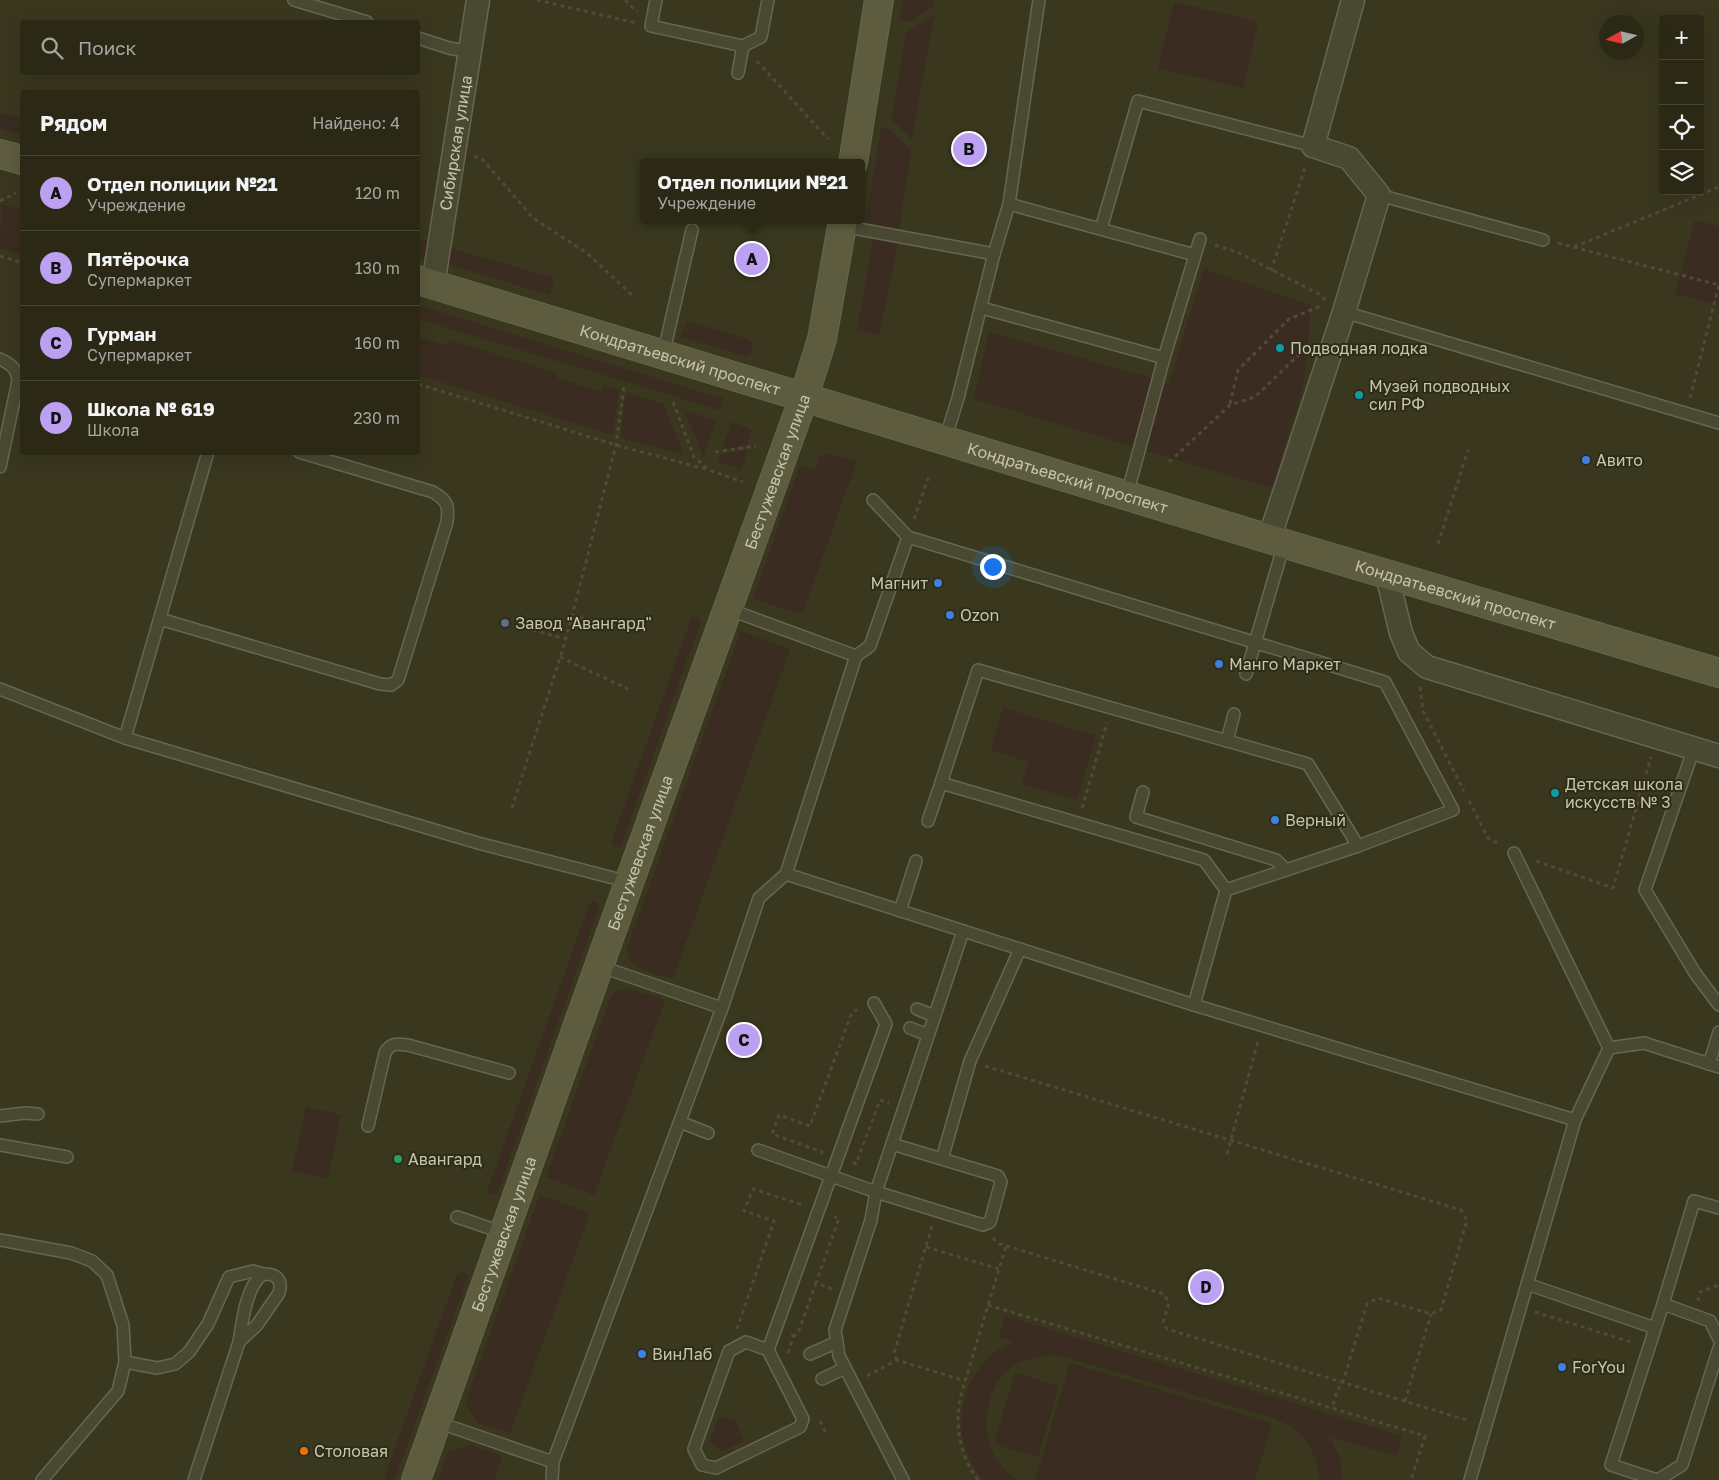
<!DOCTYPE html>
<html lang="ru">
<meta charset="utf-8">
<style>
body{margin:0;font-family:"Golos Text",sans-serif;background:#33311f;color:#f1f3f6}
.controls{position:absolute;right:15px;top:15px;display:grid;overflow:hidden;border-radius:5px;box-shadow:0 5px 20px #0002}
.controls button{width:45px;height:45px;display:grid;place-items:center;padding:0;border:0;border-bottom:1px solid #474535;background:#2b2916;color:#f1f3f6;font:25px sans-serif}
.compass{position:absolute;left:1599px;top:15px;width:45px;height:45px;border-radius:50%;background:#2b2916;box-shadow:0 5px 20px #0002;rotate:262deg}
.you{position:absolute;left:992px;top:566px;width:18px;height:18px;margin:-12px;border:4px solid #fff;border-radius:50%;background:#1a73e8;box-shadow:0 0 0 8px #1a73e833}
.badge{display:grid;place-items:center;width:32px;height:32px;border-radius:50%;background:#bca0f2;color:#111;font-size:16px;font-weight:700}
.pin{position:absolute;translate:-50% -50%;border:2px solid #fff;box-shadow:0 1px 5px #0006}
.popup{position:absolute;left:640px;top:159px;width:225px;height:65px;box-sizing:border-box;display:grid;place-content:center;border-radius:5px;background:#2b2916;filter:drop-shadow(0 1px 4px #0005);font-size:16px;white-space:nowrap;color:#a6a6a1}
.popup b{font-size:19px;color:#f1f3f6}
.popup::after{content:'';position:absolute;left:50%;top:100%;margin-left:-10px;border:10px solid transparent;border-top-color:#2b2916}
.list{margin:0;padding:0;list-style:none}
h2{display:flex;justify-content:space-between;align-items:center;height:65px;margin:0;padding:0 20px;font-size:21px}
h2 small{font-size:16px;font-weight:400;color:#a6a6a1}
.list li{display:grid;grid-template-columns:32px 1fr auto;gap:15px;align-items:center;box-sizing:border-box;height:75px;padding:0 20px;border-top:1px solid #474535}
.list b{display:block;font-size:19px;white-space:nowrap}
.list p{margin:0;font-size:16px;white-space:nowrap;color:#a6a6a1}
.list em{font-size:16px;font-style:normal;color:#a6a6a1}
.icon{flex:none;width:28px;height:28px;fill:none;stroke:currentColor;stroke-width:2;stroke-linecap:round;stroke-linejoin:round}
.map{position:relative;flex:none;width:1719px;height:1480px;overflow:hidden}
.search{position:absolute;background:#2b2916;box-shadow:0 5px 20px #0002;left:20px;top:20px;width:400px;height:55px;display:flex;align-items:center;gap:12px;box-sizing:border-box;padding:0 18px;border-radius:5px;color:#a6a6a1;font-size:19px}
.panel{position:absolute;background:#2b2916;box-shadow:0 5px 20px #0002;left:20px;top:90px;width:400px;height:365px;border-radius:5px}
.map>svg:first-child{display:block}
.green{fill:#3a2c20}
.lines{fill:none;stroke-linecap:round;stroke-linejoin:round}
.lane-casing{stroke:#67664f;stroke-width:14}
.street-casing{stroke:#67664f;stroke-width:25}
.secondary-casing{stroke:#67664f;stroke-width:30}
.path{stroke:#55473b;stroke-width:3;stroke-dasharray:4 4;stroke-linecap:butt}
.lane{stroke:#494832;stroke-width:11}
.street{stroke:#494832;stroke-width:22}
.secondary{stroke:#5d5c3f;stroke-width:28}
.culture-dot{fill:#0f9aa8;stroke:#2e2c18;stroke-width:2}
.shop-dot{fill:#3f7fe0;stroke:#2e2c18;stroke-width:2}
.service-dot{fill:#5c6f8a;stroke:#2e2c18;stroke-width:2}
.leisure-dot{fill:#2e9e5b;stroke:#2e2c18;stroke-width:2}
.food-dot{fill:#e8710a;stroke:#2e2c18;stroke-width:2}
.labels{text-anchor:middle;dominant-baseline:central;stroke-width:4;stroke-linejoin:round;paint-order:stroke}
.street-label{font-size:16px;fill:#c6c5ac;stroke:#2e2c18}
.poi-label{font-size:16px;fill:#c6c5ac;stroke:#2e2c18;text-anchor:start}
</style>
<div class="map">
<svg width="1719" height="1480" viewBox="0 0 1719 1480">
<rect width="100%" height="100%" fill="#39371e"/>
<g class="green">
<path d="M903 0H935L934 6 908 22 899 20Z"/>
<path d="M1174 2 1258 22 1243 88 1158 68Z"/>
<path d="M934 15 912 140 891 119 906 33Z"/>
<path d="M0 112 22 119V135L0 129Z"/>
<path d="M881 128 889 129 911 151 899 230 866 223Z"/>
<path d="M1 204 22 210V255L0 248Z"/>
<path d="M1695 220 1719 226V305L1675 294Z"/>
<path d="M418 238 431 242 427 258 418 256Z"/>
<path d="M873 239 898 244 879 335 857 330Z"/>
<path d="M446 247 554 278 550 295 450 265Z"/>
<path d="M1204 269 1311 305 1304 384 1272 488 974 399 989 332 1169 383Z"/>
<path d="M418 305 724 399 720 410 418 319Z"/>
<path d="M687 321 750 340 753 345 751 354 745 356 680 337Z"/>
<path d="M418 337 447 346 449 340 558 373 557 378 601 392 603 385 619 390 613 435 418 375Z"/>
<path d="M626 393 663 404 684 455 620 437Z"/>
<path d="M684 410 716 421 703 456Z"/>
<path d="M732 422 752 430 747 445 722 449Z"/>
<path d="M748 450 741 470 718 461 721 454Z"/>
<path d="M825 453 857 461 802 614 753 599 800 465 816 470 819 457Z"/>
<path d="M694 617H698L701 621 621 846 615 848 611 843 691 619Z"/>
<path d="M741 631 790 649 673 979C653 972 629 972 627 948Z"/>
<path d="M1003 708 1096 736 1077 800 1022 784 1029 762 991 750Z"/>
<path d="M593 901 598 903 599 907 498 1192 494 1195 488 1192V1189L589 905Z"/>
<path d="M622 989H630L665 1000 594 1195 546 1177 610 998 615 992Z"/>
<path d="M306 1107 341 1115 328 1178 292 1171Z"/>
<path d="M540 1195 590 1213 510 1433 478 1423 465 1403Z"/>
<path d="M463 1271 467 1274 468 1277 395 1479 386 1480 385 1476 457 1274Z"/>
<path d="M1005 1316 1402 1436 1396 1456 1329 1436 1340 1458 1342 1480H1320C1318 1461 1310 1440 1293 1428 1288 1424 1281 1422 1275 1419L1058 1355C1045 1356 1032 1357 1020 1362 977 1382 975 1459 1019 1480H983C974 1468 967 1456 964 1442 955 1410 970 1371 997 1351 1002 1347 1008 1345 1014 1342L999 1337Z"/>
<path d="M1070 1363 1272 1423 1255 1480H1035Z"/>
<path d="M1015 1373 1059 1386 1038 1457 994 1444Z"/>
<path d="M719 1417 735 1420 744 1441 721 1451 709 1442Z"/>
<path d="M470 1445 502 1456 494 1480H438L448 1452Z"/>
</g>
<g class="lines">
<defs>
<g id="lane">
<path d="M294 0 367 22"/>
<path d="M656 0 651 26 743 46 761 37 768 0"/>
<path d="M418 38 449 48 470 52"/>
<path d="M738 73 743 46"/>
<path d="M1379 195 1543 240"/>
<path d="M1009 204 1195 255"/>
<path d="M842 226 994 254"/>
<path d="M1101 229 1138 101 1313 146"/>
<path d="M982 308 1164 358"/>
<path d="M1344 312 1719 423"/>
<path d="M663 355 692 230"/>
<path d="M0 359C11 364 17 369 18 381L0 467"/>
<path d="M945 440 958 398 994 254 1009 204 1039 0"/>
<path d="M208 452 125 738 478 843 629 882"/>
<path d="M1127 495 1164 358 1200 239"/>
<path d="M873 500 908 537"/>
<path d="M728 609 856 656 786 874 1194 1005 1575 1120"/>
<path d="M160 619 380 684 391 685 398 680 447 522C449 506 448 501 433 492L299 452"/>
<path d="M856 656 870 646 908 537 1385 682 1453 810 1358 846 1226 890 1194 1005"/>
<path d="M1246 674 1284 544"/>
<path d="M0 689 125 738"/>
<path d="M1227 741 1234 714"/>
<path d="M1694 748 1645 890 1695 973 1719 1005"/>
<path d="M1143 792 1136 817 1276 860 1286 870"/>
<path d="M928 821 941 783"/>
<path d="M1514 853 1609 1048 1644 1043 1719 1067"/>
<path d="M1226 890 1204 860 941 783 978 670 1308 764 1358 846"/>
<path d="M900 911 916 861"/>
<path d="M599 966 722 1008"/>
<path d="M917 1009 934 1016"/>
<path d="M910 1028 928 1035"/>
<path d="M1709 1064 1719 1032"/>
<path d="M0 1116 25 1113 38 1114"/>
<path d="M680 1122 708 1133"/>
<path d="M368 1126 385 1053C390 1042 398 1044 408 1045L509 1073"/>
<path d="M0 1145 67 1157"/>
<path d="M758 1150 876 1192 983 1225 990 1222 1001 1182 998 1176 892 1144"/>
<path d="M942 1159 970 1061 1020 949"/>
<path d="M457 1217 504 1233"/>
<path d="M0 1240 71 1253 92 1261 107 1275 123 1325 125 1362 157 1368 175 1364 189 1352 208 1324 229 1277 253 1271 263 1274"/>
<path d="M1527 1284 1655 1328"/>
<path d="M1663 1304 1694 1201 1719 1208"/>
<path d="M768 1350 746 1342 729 1351 694 1449 702 1465 716 1468 800 1427 803 1419 768 1350 886 1024 874 1003"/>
<path d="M810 1354 837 1342"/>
<path d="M822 1379 845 1368"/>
<path d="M437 1422 553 1462"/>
<path d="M42 1480 118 1391 125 1362"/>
<path d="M194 1480 239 1342C242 1323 246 1286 263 1274 276 1273 283 1280 279 1293L257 1325 239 1342"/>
<path d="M552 1480 553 1462 722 1008 759 898 786 874"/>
<path d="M903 1480 839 1356 835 1330 871 1220 876 1192 963 931"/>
<path d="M1470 1480 1575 1120 1609 1048"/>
<path d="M1657 1480 1611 1465 1663 1304 1710 1321 1719 1339"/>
<path d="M1658 1480 1682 1465 1719 1348"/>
</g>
<g id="street">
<path id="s1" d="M433 285 478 0"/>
<path d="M1269 539 1344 312 1379 195 1349 158 1313 146 1353 0"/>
<path d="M1387 575 1401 633 1409 652 1427 667 1719 756"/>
</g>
<g id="secondary">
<path d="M0 154 22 160"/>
<path d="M853 163 879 0"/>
<path id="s2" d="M418 280 1269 539 1719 673"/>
<path id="s3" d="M416 1480 599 966 804 397 822 339 843 220"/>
</g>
</defs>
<use href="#lane" class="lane-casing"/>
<use href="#street" class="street-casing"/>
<use href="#secondary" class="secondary-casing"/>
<g class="path">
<path d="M537 0 636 23"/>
<path d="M625 0 637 12"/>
<path d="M757 61 828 139"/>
<path d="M474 156 483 160 533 218 587 253 635 298"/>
<path d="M0 201 16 193"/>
<path d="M1558 243 1719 285"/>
<path d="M1215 245 1237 252 1319 294 1325 300"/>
<path d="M1574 247 1719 187"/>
<path d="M0 256 22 263"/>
<path d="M1271 271 1306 165"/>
<path d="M418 384 616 445 709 470"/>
<path d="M1690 398 1719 285"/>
<path d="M673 402 694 457 709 470 743 482"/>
<path d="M1230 404 1238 370 1289 319 1323 305"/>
<path d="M715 452 756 446"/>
<path d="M1169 462 1230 405 1255 397 1310 344"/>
<path d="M914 519 929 476"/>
<path d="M1438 544 1468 450"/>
<path d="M572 616 649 633"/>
<path d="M517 626 566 639"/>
<path d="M560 657 628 689"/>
<path d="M1420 687 1423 711 1464 791"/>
<path d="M1469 801 1488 838 1501 845"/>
<path d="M512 808 566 639 616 445 624 387"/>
<path d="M1082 808 1107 723"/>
<path d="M1536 861 1613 888 1651 757"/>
<path d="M985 1066 1461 1210 1467 1220 1441 1310 1431 1314 1378 1298 1367 1304 1343 1382 1337 1391 1332 1408"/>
<path d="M821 1154 822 1152 772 1134 779 1115 810 1126 852 1012 859 1009"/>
<path d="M1227 1154 1258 1041"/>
<path d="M853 1162 856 1164 880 1100 889 1103"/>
<path d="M993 1238 997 1243 1164 1294 1169 1303 1163 1322 1167 1329 1470 1421"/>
<path d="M926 1247 999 1269"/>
<path d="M832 1289 816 1283 839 1218 834 1217"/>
<path d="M1698 1301 1700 1292 1719 1285"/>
<path d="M988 1305 1425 1436 1411 1480"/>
<path d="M1535 1312 1634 1343"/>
<path d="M737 1329 774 1221 744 1211 753 1189 803 1205"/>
<path d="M793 1337 798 1333 816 1283"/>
<path d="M788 1353 793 1337 792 1332"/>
<path d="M897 1360 894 1353 932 1226"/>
<path d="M867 1376 897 1360 965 1381"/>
<path d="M1405 1401 1431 1314"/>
<path d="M820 1421 827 1435"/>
<path d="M978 1480C960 1456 955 1428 960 1398L1006 1246"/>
</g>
<use href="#lane" class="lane"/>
<use href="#street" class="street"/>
<use href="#secondary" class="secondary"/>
</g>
<g class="culture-dot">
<circle cx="1280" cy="348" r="5"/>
<circle cx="1359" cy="395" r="5"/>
<circle cx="1555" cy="793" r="5"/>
</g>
<g class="shop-dot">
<circle cx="1586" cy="460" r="5"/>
<circle cx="938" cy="583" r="5"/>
<circle cx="950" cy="615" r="5"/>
<circle cx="1219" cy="664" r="5"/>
<circle cx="1275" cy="820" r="5"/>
<circle cx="642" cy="1354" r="5"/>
<circle cx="1562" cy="1367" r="5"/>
</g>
<circle class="service-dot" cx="505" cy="623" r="5"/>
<circle class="leisure-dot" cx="398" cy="1159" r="5"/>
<circle class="food-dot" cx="304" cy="1451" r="5"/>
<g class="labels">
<g class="street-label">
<text stroke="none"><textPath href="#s1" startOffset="144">Сибирская улица</textPath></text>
<text stroke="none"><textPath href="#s2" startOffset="274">Кондратьевский проспект</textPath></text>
<text stroke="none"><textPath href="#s3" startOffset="1071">Бестужевская улица</textPath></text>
<text stroke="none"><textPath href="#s2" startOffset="679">Кондратьевский проспект</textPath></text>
<text stroke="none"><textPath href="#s2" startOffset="1084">Кондратьевский проспект</textPath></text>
<text stroke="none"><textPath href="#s3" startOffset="666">Бестужевская улица</textPath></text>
<text stroke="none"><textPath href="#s3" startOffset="261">Бестужевская улица</textPath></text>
</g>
<g class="poi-label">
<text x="1290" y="348">Подводная лодка</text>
<text x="1369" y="386">Музей подводных<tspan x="1369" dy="18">сил РФ</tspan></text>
<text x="1596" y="460">Авито</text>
<text x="928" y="583" text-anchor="end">Магнит</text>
<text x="960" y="615">Ozon</text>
<text x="515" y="623">Завод "Авангард"</text>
<text x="1229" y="664">Манго Маркет</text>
<text x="1565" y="784">Детская школа<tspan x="1565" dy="18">искусств № 3</tspan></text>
<text x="1285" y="820">Верный</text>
<text x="408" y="1159">Авангард</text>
<text x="652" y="1354">ВинЛаб</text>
<text x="1572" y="1367">ForYou</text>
<text x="314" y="1451">Столовая</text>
</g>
</g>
</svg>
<div class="controls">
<button>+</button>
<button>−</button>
<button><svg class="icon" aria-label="locate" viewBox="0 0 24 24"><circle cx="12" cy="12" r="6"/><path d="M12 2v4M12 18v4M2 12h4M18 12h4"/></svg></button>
<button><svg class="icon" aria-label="layers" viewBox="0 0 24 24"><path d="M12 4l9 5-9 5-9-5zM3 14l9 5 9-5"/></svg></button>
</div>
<svg class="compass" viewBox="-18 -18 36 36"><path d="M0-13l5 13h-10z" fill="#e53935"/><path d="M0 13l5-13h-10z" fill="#a6a6a1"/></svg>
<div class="you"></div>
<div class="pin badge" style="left:752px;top:259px">A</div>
<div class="popup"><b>Отдел полиции №21</b>Учреждение</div>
<div class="pin badge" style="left:969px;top:149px">B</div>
<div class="pin badge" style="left:744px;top:1040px">C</div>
<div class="pin badge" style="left:1206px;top:1287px">D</div>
<div class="search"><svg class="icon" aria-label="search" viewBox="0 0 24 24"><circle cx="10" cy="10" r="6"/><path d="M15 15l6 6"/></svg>Поиск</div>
<section class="panel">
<h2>Рядом<small>Найдено: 4</small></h2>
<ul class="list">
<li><span class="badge">A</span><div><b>Отдел полиции №21</b><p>Учреждение</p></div><em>120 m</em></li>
<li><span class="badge">B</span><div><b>Пятёрочка</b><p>Супермаркет</p></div><em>130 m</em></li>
<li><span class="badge">C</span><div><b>Гурман</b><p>Супермаркет</p></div><em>160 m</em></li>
<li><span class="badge">D</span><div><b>Школа № 619</b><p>Школа</p></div><em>230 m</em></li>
</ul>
</section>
</div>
